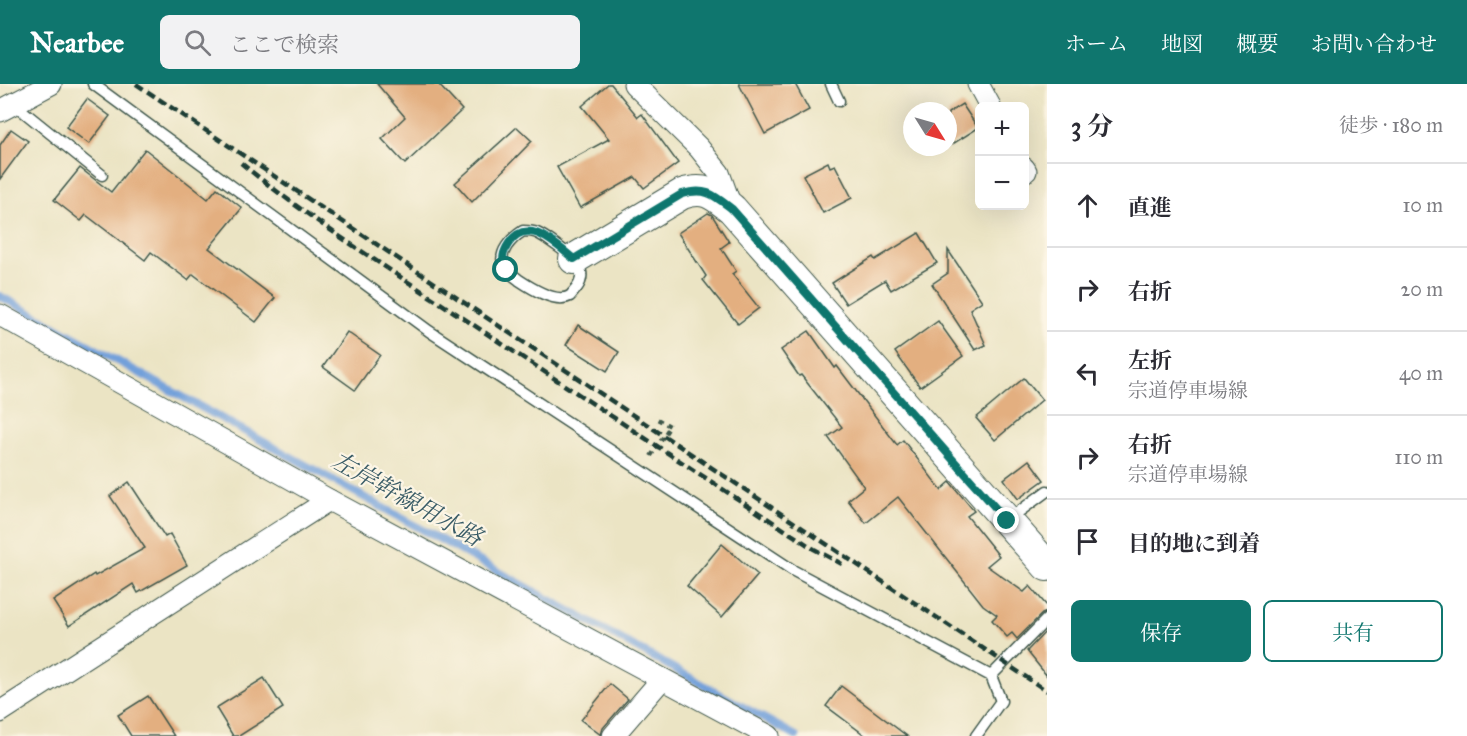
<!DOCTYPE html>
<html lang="ja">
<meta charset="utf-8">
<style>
body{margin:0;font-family:"IM FELL Great Primer","Noto Serif JP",serif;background:#f2f2f3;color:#2b2b33}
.controls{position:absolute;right:18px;top:18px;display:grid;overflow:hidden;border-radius:9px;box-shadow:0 6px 24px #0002}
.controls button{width:54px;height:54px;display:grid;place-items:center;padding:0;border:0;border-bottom:2px solid #e1e1e2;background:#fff;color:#2b2b33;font:30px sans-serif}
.compass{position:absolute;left:903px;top:18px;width:54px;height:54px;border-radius:50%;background:#fff;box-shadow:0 6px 24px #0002;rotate:127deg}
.stop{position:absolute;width:18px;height:18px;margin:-14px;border:4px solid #0f766e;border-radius:50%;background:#fff}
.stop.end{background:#0f766e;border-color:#fff;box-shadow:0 2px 6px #0008}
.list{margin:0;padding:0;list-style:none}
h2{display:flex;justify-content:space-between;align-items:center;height:78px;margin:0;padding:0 24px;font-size:26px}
h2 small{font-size:20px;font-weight:400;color:#7c7c81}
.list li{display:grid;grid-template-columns:39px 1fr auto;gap:18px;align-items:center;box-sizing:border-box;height:84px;padding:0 24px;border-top:2px solid #e1e1e2}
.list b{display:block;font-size:22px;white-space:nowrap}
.list p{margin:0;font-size:20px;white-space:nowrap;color:#7c7c81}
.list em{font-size:20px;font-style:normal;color:#7c7c81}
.actions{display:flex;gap:12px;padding:18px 24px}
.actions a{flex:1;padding:14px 0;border:2px solid #0f766e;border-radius:9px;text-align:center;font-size:21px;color:#0f766e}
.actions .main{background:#0f766e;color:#fff}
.icon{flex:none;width:33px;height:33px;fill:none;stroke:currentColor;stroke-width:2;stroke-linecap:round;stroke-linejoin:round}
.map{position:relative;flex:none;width:1047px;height:652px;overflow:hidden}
header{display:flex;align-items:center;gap:36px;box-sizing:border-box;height:84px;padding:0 30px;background:#0f766e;color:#fff}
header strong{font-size:28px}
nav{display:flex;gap:33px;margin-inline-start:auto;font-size:21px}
.search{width:420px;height:54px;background:#f2f2f3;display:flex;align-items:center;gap:15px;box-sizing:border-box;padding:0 21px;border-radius:9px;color:#7c7c81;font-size:22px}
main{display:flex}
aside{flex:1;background:#fff}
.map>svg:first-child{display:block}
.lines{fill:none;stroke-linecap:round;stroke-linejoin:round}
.stream{stroke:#72a0da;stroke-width:8}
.building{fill:#e3af80}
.lane-casing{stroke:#3e564a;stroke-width:13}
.street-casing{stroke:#3e564a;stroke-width:23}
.secondary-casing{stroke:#3e564a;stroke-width:32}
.path{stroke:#3e564a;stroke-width:4;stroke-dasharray:4.5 4.5;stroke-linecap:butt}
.lane{stroke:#fff;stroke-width:10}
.street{stroke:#fff;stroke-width:21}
.secondary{stroke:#fff;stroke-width:30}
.rail{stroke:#1f3d34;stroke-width:4.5;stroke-dasharray:9 4.5;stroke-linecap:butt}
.route{stroke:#0f766e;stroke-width:8}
.labels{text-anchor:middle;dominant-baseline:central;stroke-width:4.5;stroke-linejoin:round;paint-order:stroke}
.water-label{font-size:24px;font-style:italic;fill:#385b66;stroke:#fcf5e5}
</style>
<header>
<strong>Nearbee</strong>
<div class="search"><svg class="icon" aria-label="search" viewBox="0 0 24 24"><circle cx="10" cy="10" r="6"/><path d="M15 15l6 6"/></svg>ここで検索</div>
<nav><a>ホーム</a><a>地図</a><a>概要</a><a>お問い合わせ</a></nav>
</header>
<main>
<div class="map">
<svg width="1047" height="652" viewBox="0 0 1047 652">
<rect width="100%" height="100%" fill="#fcf5e5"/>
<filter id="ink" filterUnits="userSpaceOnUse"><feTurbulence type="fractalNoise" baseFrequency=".0167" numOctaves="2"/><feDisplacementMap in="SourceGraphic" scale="12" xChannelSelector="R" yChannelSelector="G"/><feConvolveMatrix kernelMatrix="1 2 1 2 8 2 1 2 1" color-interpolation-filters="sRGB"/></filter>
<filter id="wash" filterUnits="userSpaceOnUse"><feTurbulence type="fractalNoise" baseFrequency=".008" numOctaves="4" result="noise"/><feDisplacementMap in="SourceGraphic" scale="24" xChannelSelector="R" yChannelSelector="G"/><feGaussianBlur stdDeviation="1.35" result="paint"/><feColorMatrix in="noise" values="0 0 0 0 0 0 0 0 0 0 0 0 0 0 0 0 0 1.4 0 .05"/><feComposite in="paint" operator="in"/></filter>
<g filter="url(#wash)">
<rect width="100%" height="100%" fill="#ebe4c4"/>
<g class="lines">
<path class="stream" d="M0 212 796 652"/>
</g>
<g id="blocks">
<g class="building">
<path d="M377 0H438L462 26 405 80 382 55 405 33Z"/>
<path d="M608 0H611L638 33 642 30 678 79 644 104 635 93 580 124 557 83 609 55 582 22Z"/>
<path d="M739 0H795L809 26 765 50Z"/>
<path d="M87 15 110 32 89 60 66 43Z"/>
<path d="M962 20 978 44 948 63V29Z"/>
<path d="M517 43 532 57 472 118 455 99Z"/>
<path d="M11 45 28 57 0 95V61Z"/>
<path d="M145 65 208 115 217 104 242 124 209 164 275 214 256 238 193 190 188 196 151 168 145 176 86 131 81 137 54 116 80 84 111 108Z"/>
<path d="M828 78 830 83 835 81 852 114 823 129 803 91Z"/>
<path d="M708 129 712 131 729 158 721 164 736 187 732 190 759 224 738 240 703 196 706 192 678 149Z"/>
<path d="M919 149 937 179 891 206 885 196 846 220 832 199 873 173 875 176Z"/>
<path d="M948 166 982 217 970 225 986 261 975 266 932 200 948 189Z"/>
<path d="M938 237 963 272 920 303 895 268Z"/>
<path d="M578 241 619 268 607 287 566 261Z"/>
<path d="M809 247 835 284 837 282 897 361 903 356 941 406 950 398 974 427 967 432 999 472 987 482 1024 508 1030 502 1047 522V528L1042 530 1017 555 1012 549 1007 553 992 536 997 531 983 521 898 413 866 439 848 416 864 403 828 353 842 343 801 291 799 292 781 266Z"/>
<path d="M347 248 380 271 355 306 323 283Z"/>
<path d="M1024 294 1042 316 995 356 976 334Z"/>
<path d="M1029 376 1044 396 1018 415 1004 395Z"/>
<path d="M129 398 165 453 170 450 187 481 138 509 133 500 69 542 53 517 94 490 95 492 145 464 110 412Z"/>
<path d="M722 460 758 491 722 533 687 502Z"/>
<path d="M1047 546V592L1027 567Z"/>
<path d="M264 594 283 624 239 652H233L216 624Z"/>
<path d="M610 600 628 615 603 644 601 651 581 636Z"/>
<path d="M841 602 907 652H866L826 622Z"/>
<path d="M148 612 174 652H131L118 631Z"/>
</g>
</g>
</g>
<g filter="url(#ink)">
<use href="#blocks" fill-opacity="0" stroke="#3e564a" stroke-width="1.5"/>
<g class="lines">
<defs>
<g id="lane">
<path d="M93 0 429 247 794 487 991 592 1001 617 976 652"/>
<path d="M831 0 839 17"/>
<path d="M14 20 102 91"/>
<path d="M523 147C528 147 533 147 537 149 544 152 550 157 556 161 571 172 591 185 576 205 574 207 572 210 570 212 556 220 531 204 519 196 515 192 508 189 505 184 496 169 512 154 523 147Z"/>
<path d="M1009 435 1047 407"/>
<path d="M991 592 1047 535"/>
</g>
<g id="street">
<path d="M634 0 699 64 719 89 732 125"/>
<path d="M978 0 990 22"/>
<path d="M0 27 51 0"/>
<path d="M1024 84 1026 87"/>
<path d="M0 231 329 416 769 652"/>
<path d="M0 628 329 416"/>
<path d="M613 652 662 595"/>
</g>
<path id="secondary" d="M574 175 682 110C706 102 714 111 732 125L1047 482"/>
</defs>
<use href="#lane" class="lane-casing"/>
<use href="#street" class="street-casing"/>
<use href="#secondary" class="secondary-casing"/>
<path class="path" d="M651 372 670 342 657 335"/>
<use href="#lane" class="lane"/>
<use href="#street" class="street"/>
<use href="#secondary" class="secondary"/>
<g class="rail">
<path d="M136 0 1047 607"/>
<path d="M241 79C309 135 384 182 457 230 576 309 695 387 814 465L842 480"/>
</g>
</g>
</g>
<g class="lines" filter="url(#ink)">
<path class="route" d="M506 186C501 175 503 168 509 159 528 131 557 162 574 175L682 110C706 103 714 111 732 125L1007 437"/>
</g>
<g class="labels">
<g class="water-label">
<text transform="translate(407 415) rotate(29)">左岸幹線用水路</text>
</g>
</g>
</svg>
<div class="controls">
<button>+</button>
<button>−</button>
</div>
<svg class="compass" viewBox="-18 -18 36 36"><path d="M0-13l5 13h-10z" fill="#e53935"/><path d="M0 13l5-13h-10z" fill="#7c7c81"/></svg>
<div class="stop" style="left:506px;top:186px"></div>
<div class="stop end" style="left:1007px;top:437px"></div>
</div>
<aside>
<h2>3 分<small>徒歩 · 180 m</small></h2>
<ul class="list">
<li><svg class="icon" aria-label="ahead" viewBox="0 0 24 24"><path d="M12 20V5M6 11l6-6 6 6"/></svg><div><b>直進</b></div><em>10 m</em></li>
<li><svg class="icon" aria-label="right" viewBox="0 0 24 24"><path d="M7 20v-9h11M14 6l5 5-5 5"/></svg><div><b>右折</b></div><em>20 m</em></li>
<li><svg class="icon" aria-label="left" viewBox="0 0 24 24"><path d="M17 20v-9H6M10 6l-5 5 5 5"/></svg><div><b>左折</b><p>宗道停車場線</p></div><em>40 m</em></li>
<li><svg class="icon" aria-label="right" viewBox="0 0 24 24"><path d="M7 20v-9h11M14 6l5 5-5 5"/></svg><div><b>右折</b><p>宗道停車場線</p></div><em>110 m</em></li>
<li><svg class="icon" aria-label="arrive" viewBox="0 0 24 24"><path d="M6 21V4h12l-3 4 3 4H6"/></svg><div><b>目的地に到着</b></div></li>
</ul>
<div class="actions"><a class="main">保存</a><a>共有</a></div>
</aside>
</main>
